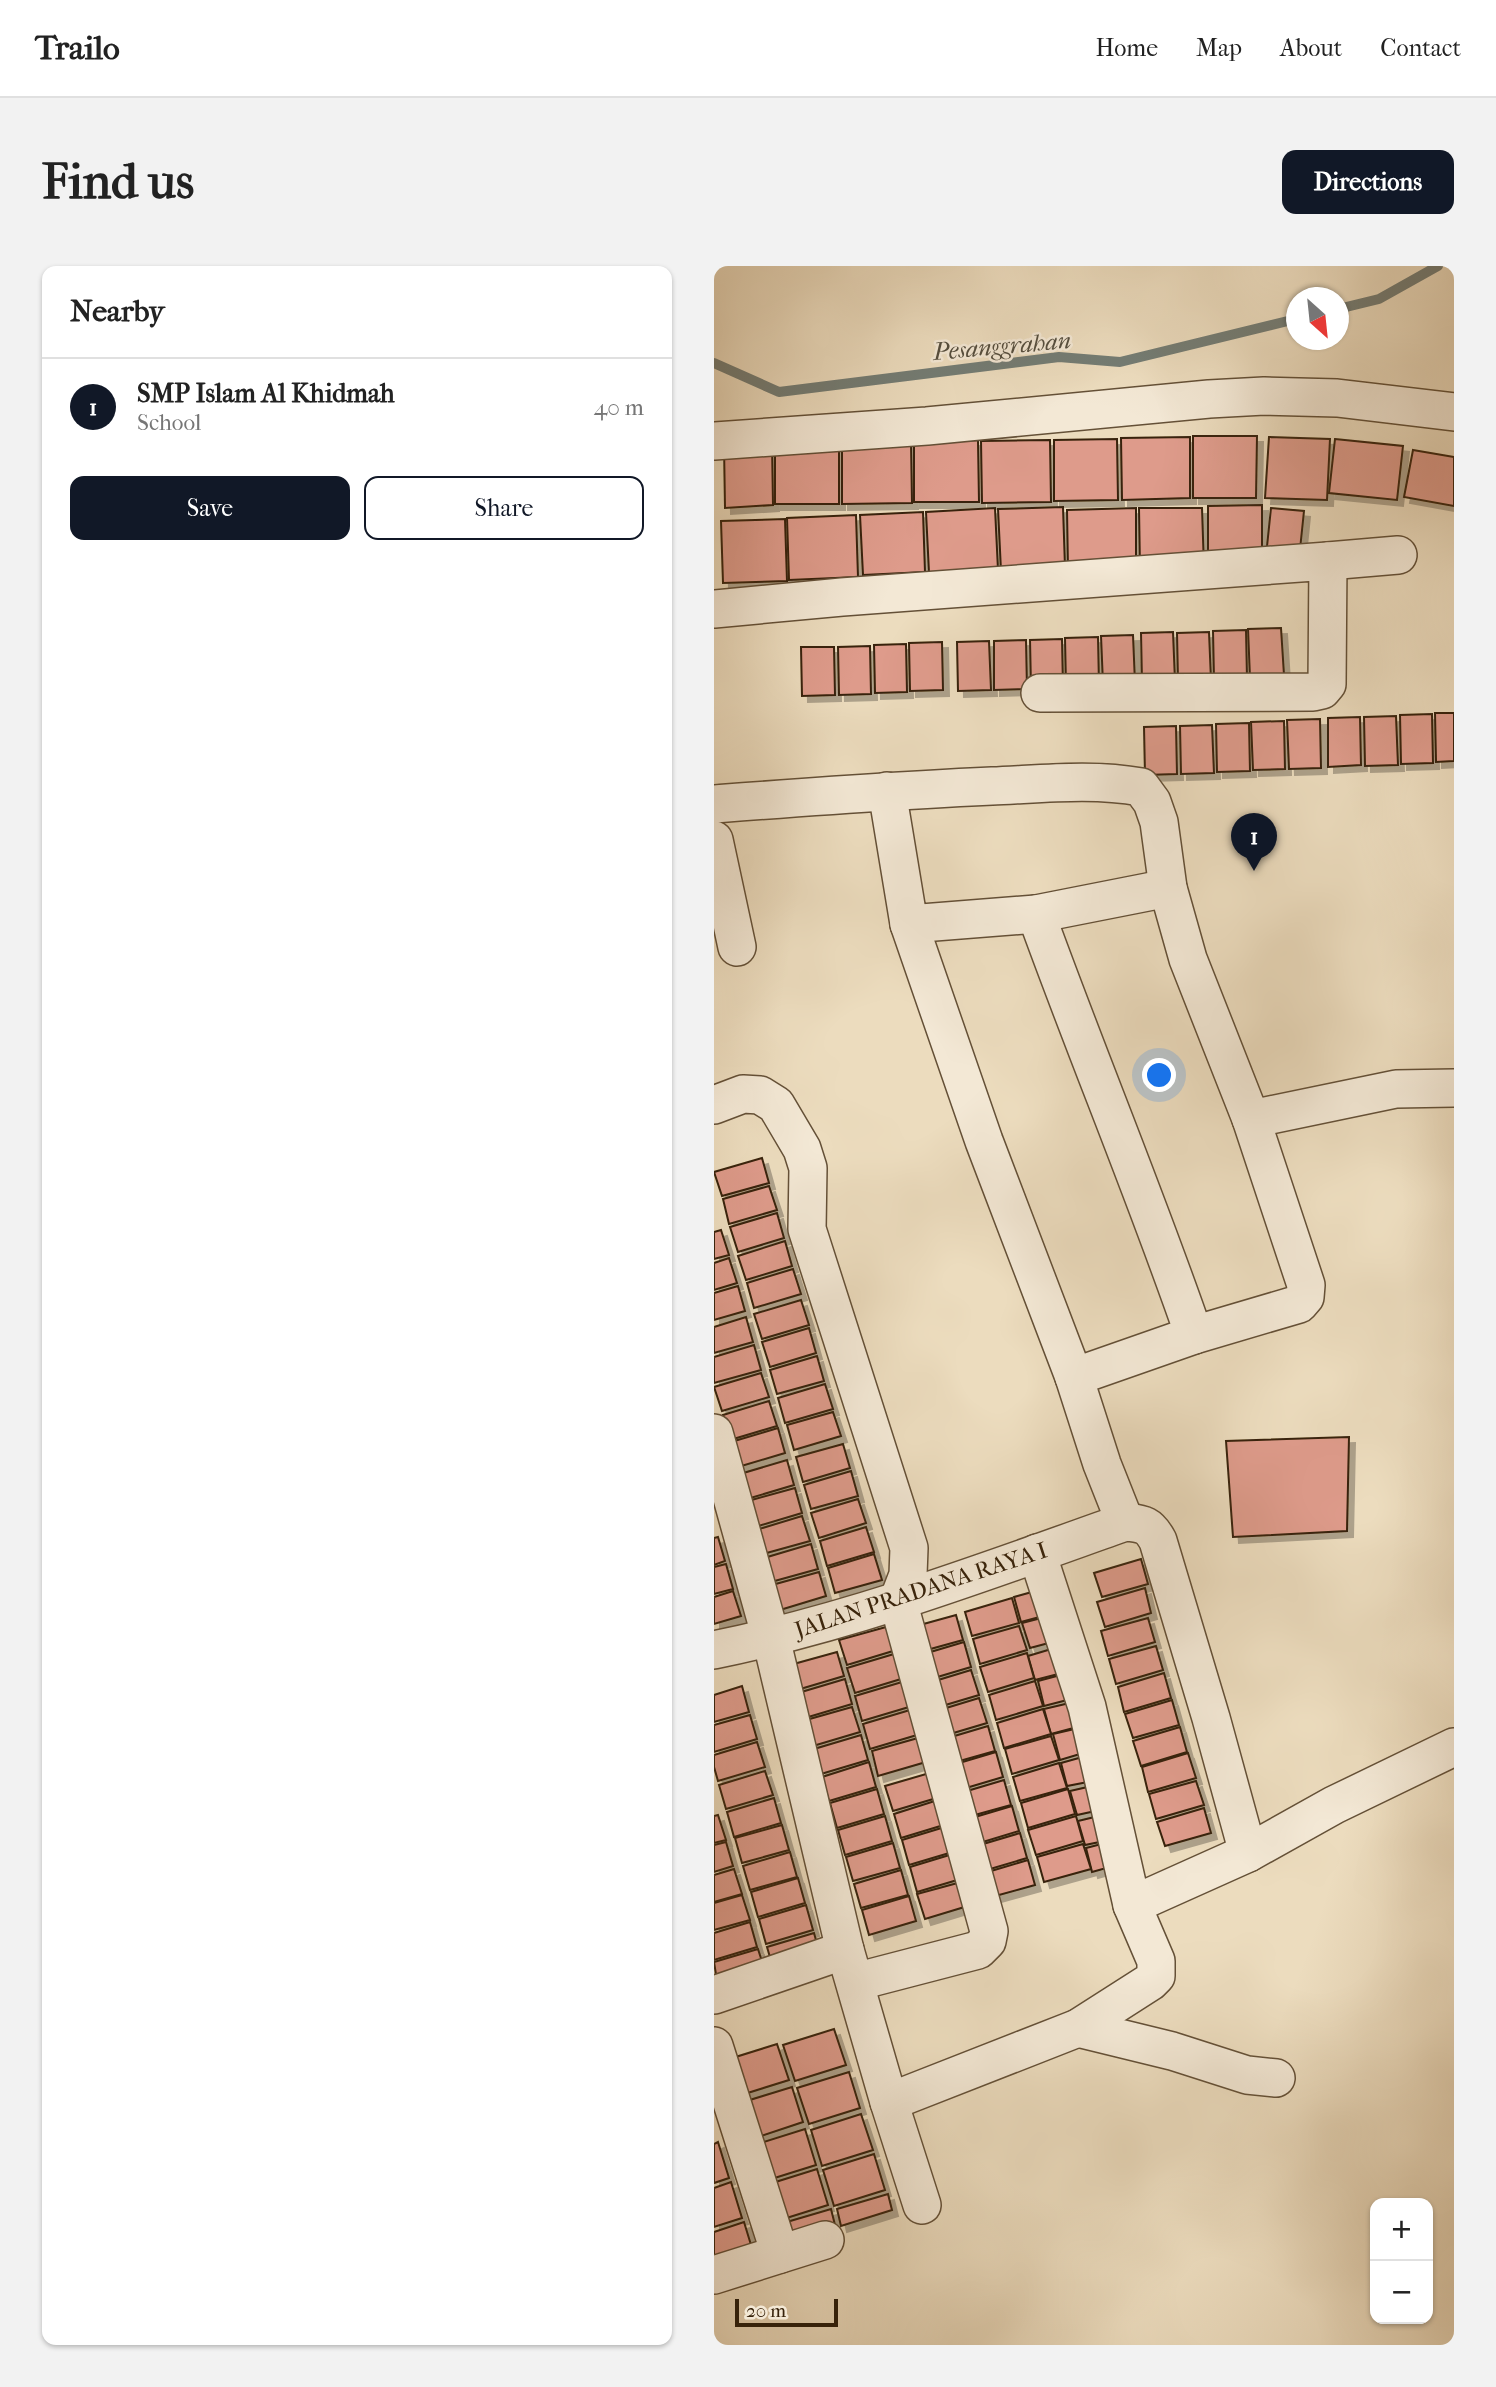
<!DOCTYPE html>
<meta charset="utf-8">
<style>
body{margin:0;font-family:"IM FELL French Canon",serif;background:#f2f2f2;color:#222}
.controls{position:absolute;right:21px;bottom:21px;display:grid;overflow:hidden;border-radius:14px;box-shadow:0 2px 5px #0004}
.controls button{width:63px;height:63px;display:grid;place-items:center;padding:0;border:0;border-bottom:2px solid #e0e0e0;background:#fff;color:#222;font:35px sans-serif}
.compass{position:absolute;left:572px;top:21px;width:63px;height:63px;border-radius:50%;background:#fff;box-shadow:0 2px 5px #0004;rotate:153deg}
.scale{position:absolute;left:21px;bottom:18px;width:103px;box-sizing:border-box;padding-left:7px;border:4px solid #37220a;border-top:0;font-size:19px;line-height:24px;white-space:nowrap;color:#37220a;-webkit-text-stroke:5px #f3e8d5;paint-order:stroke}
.you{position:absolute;left:446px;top:810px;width:24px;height:24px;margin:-18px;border:5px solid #fff;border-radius:50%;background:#1a73e8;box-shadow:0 0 0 10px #1a73e833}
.badge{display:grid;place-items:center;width:46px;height:46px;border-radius:50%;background:#111827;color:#fff;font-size:23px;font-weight:700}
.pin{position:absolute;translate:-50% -58px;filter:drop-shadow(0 2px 4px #0008)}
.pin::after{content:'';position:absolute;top:37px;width:24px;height:21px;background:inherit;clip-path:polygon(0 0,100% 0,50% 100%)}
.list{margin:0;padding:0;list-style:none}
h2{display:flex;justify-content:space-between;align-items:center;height:91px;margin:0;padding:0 28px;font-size:30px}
h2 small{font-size:23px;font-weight:400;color:#767676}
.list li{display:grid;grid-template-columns:46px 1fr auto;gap:21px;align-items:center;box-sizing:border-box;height:98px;padding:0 28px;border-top:2px solid #e0e0e0}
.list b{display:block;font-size:26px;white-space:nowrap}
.list p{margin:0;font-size:23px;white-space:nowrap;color:#767676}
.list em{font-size:23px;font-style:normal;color:#767676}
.actions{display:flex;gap:14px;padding:21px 28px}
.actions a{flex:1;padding:16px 0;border:2px solid #111827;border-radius:14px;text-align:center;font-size:24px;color:#111827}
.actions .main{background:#111827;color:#fff}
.map{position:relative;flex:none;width:740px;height:2079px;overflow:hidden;border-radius:14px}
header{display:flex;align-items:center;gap:42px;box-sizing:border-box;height:98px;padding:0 35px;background:#fff;border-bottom:2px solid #e0e0e0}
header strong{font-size:33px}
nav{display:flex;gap:38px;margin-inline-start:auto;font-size:24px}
.intro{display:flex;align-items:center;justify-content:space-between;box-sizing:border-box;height:168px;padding:0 42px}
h1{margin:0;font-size:49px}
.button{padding:18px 32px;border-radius:14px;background:#111827;color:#fff;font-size:24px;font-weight:700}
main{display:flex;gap:42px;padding:0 42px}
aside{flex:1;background:#fff;border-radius:14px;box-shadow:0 2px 5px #0004}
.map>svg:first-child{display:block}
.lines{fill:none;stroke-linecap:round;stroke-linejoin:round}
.stream{stroke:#747d75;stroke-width:10}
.building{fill:#de9b8b;stroke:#37220a;stroke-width:2;filter:url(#shadow)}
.minor-casing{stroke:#645037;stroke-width:40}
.minor{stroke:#f3e8d5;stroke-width:37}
.labels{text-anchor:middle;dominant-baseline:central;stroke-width:5;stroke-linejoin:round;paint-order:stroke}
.street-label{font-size:23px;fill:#37220a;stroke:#f3e8d5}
.water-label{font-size:24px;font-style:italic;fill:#564f3f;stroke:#f3e8d5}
</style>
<header>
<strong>Trailo</strong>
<nav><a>Home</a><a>Map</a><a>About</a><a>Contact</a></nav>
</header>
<div class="intro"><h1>Find us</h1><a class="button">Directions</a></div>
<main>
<aside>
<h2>Nearby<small></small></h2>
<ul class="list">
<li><span class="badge">1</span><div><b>SMP Islam Al Khidmah</b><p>School</p></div><em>40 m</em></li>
</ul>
<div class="actions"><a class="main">Save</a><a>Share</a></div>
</aside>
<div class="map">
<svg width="740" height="2079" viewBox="0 0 740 2079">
<defs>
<filter id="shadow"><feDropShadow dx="6" dy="6" stdDeviation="0" flood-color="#0004"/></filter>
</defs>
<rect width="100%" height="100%" fill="#ecdcbe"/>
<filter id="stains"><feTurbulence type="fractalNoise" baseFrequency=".00286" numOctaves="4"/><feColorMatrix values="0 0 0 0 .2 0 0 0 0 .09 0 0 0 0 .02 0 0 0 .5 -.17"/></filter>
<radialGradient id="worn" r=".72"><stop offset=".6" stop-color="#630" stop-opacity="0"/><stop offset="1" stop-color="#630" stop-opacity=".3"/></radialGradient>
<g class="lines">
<g class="stream">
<path d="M624 43 665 33 724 0"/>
<path d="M0 97 65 126 345 91 406 96 582 53"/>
</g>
</g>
<g class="building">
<path d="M479 170H543L542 232H479Z"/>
<path d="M476 171V232L408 234 407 172Z"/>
<path d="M555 171 616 173 613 234 551 232Z"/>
<path d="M403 173 404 234 340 235V174Z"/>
<path d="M621 173 689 180 683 234 615 227Z"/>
<path d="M264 174 265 236H200V175Z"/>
<path d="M336 174 337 236 268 237 267 175Z"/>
<path d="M197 175 198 237 128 238V176Z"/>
<path d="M125 176V238H61V177Z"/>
<path d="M58 177 59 239 11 242 10 180Z"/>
<path d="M699 184 740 191V240L690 231Z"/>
<path d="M548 239V294H494V240Z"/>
<path d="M349 241 351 301 287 305 284 243Z"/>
<path d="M281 242 284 304 215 307 212 246Z"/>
<path d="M422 242V304L354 305 353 244Z"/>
<path d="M425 242H488L490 302 426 304Z"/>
<path d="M557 242 590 245 585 293 552 290Z"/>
<path d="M209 246 211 306 149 309 146 249Z"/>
<path d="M142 249 144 311 75 314 73 252Z"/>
<path d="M71 253 73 315 9 317 7 255Z"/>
<path d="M567 362 570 409 536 412 534 363Z"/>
<path d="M532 364 533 412 500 414 499 365Z"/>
<path d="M459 366 461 415 428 416 427 367Z"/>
<path d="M495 366 497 414 464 415 463 367Z"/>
<path d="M419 369 421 417 389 418 387 370Z"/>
<path d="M384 371 385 419 352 420 351 372Z"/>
<path d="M348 373 349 421 317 422 316 374Z"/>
<path d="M312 374 313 423 280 424V375Z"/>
<path d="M275 375 277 424 244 425 243 376Z"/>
<path d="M228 376 229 424 196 425 195 377Z"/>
<path d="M192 378 193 426 161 427 160 379Z"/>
<path d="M156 380 157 428 125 429 124 381Z"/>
<path d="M87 381H120L121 429 88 430Z"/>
<path d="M721 447H740V495L722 496Z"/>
<path d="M718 448 719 497 687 498 686 449Z"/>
<path d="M682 450 684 499 651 500 650 451Z"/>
<path d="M646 451 647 499 614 501V452Z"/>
<path d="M606 453 607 502 575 503 573 454Z"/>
<path d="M570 455 571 503 539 504 537 456Z"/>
<path d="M535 457 536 505 503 506 502 458Z"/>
<path d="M498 459 500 507 467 508 466 460Z"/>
<path d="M462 460 463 508 431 509 430 461Z"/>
<path d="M48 892 55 917 8 930 0 906Z"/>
<path d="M55 920 63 944 15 958 9 933Z"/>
<path d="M63 947 70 972 24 986 16 961Z"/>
<path d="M7 964 15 989 0 993V966Z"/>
<path d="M71 975 78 1000 32 1014 24 990Z"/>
<path d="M15 992 23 1017 0 1024V997Z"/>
<path d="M79 1003 87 1028 40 1042 33 1017Z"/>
<path d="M24 1020 31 1045 0 1054V1027Z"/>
<path d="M87 1034 95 1059 48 1073 40 1048Z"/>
<path d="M32 1051 39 1076 0 1087V1061Z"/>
<path d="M95 1062 102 1087 56 1101 48 1076Z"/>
<path d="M40 1079 47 1104 0 1117V1091Z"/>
<path d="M103 1090 110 1115 63 1128 56 1104Z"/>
<path d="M47 1107 55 1131 8 1145 0 1121Z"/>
<path d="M111 1118 119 1143 71 1157 64 1132Z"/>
<path d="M55 1135 63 1160 16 1174 9 1149Z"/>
<path d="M119 1146 127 1170 80 1184 73 1159Z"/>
<path d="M64 1162 71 1187 24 1201 17 1176Z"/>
<path d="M635 1171 633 1265 519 1271 512 1175Z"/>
<path d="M129 1178 136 1202 89 1216 82 1191Z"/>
<path d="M73 1194 80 1219 33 1233 26 1208Z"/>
<path d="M137 1205 144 1230 97 1243 90 1219Z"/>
<path d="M81 1222 88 1247 41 1261 34 1235Z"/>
<path d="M144 1233 152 1257 105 1272 97 1247Z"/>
<path d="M88 1250 96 1275 49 1288 42 1264Z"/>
<path d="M152 1261 160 1286 113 1300 106 1275Z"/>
<path d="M4 1271 11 1295 0 1299V1272Z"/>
<path d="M97 1278 104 1303 57 1316 50 1292Z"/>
<path d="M160 1288 168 1314 121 1327 114 1302Z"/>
<path d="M427 1293 434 1318 388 1331 380 1307Z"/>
<path d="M12 1298 19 1323 0 1328V1301Z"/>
<path d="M105 1306 112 1330 66 1344 58 1319Z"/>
<path d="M431 1322 437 1347 391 1361 383 1336Z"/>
<path d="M325 1324 333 1349 307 1356 300 1331Z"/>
<path d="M19 1325 27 1350 0 1358V1331Z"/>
<path d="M298 1332 305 1357 258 1370 251 1346Z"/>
<path d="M242 1349 249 1374 202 1387 195 1362Z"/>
<path d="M339 1349 346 1374 316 1382 308 1357Z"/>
<path d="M434 1352 441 1376 394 1390 387 1365Z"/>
<path d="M305 1360 313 1384 266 1398 259 1373Z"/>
<path d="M172 1361 179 1385 133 1399 125 1374Z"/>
<path d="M250 1376 257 1401 210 1415 203 1390Z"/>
<path d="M442 1380 449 1404 402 1418 395 1393Z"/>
<path d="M344 1381 352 1406 321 1414 314 1390Z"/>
<path d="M123 1386 130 1410 83 1424 76 1399Z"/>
<path d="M313 1387 320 1412 274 1426 266 1401Z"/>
<path d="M180 1388 187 1413 141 1427 133 1402Z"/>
<path d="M257 1404 265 1429 218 1443 211 1418Z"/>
<path d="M354 1407 361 1432 330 1440 324 1415Z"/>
<path d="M450 1407 457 1432 410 1446 404 1421Z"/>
<path d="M131 1413 138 1438 91 1452 84 1427Z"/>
<path d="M321 1415 329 1440 282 1454 275 1429Z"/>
<path d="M188 1416 195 1441 148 1455 141 1430Z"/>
<path d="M28 1420 35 1446 0 1456V1429Z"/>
<path d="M265 1432 273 1457 226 1471 219 1446Z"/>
<path d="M458 1434 465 1459 419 1472 411 1448Z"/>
<path d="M360 1436 367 1460 337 1468 330 1443Z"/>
<path d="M138 1441 146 1466 99 1480 92 1454Z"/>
<path d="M329 1443 337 1468 290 1482 283 1457Z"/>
<path d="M196 1444 203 1469 156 1483 149 1458Z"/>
<path d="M36 1449 43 1473 0 1486V1459Z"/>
<path d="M274 1460 281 1485 235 1498 227 1474Z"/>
<path d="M369 1461 376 1485 346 1494 339 1468Z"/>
<path d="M466 1461 473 1486 427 1500 419 1475Z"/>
<path d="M147 1469 154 1494 107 1508 100 1483Z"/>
<path d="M337 1470 345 1494 298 1508 291 1483Z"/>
<path d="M204 1472 212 1496 164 1510 158 1485Z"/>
<path d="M43 1476 51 1501 4 1515 0 1501V1489Z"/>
<path d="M282 1486 289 1511 242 1525 235 1500Z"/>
<path d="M474 1487 482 1512 434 1526 428 1501Z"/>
<path d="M372 1490 379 1515 353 1520 347 1497Z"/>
<path d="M155 1496 162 1521 115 1535 108 1511Z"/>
<path d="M345 1497 353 1522 306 1535 299 1511Z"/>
<path d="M51 1505 59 1529 12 1543 5 1519Z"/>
<path d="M219 1506 226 1531 179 1545 171 1520Z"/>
<path d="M290 1514 297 1539 250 1552 243 1528Z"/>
<path d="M482 1515 490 1539 442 1553 435 1528Z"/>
<path d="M378 1520 386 1544 363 1549 356 1525Z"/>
<path d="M163 1523 170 1548 123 1562 116 1537Z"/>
<path d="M354 1523 361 1548 314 1562 307 1537Z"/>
<path d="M60 1532 67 1557 20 1571 13 1546Z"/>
<path d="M227 1533 233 1558 187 1572 180 1548Z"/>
<path d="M298 1540 305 1565 259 1579 251 1554Z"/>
<path d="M490 1542 497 1567 451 1580 443 1556Z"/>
<path d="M393 1548 400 1573 371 1579 364 1555Z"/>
<path d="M4 1549 12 1574 0 1577V1550Z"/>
<path d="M171 1550 178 1575 131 1589 124 1564Z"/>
<path d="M362 1550 369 1575 322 1589 314 1564Z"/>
<path d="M68 1559 75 1584 28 1597 21 1572Z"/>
<path d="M234 1560 242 1585 195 1599 188 1574Z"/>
<path d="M306 1567 313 1592 266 1606 259 1581Z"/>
<path d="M399 1575 396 1601 378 1606 372 1582Z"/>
<path d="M12 1576 19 1600 0 1606V1579Z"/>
<path d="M179 1577 186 1602 139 1615 132 1591Z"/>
<path d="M369 1578 377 1603 330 1616 323 1591Z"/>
<path d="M76 1586 83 1611 36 1624 29 1600Z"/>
<path d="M242 1587 250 1612 203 1626 196 1601Z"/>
<path d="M314 1594 321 1619 274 1632 267 1608Z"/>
<path d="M20 1603 28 1628 0 1636V1609Z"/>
<path d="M187 1604 194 1629 147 1642 140 1618Z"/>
<path d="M84 1612 91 1637 44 1651 37 1626Z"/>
<path d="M251 1615 257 1639 211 1653 203 1628Z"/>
<path d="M28 1629 36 1654 0 1664V1637Z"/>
<path d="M195 1630 202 1655 155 1669 148 1644Z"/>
<path d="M92 1639 99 1664 52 1678 45 1653Z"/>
<path d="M36 1656 43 1681 0 1694V1667Z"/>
<path d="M100 1667 107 1692 60 1705 53 1681Z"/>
<path d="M44 1683 52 1708 4 1721 0 1696Z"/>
<path d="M120 1763 132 1799 81 1815 69 1779Z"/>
<path d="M63 1778 75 1814 24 1830 12 1794Z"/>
<path d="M135 1806 146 1842 95 1858 83 1822Z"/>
<path d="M78 1821 89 1856 38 1873 26 1837Z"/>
<path d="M147 1848 159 1884 108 1900 97 1864Z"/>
<path d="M91 1863 102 1899 51 1915 40 1879Z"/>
<path d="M4 1876 15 1912 0 1917V1878Z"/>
<path d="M160 1888 171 1924 120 1940 109 1904Z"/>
<path d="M103 1903 114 1939 63 1955 52 1919Z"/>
<path d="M17 1916 28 1952 0 1961V1922Z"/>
<path d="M174 1928 178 1944 127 1960 123 1943Z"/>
<path d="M117 1943 122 1963 72 1979 66 1958Z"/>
<path d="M30 1956 41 1992 0 2005V1966Z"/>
</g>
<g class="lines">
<defs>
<g id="minor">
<path d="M0 175 213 160 495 133 550 130 623 132 740 146"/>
<path d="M614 295 684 289"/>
<path d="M0 343 128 331 614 295 613 418 608 424 599 426 326 427"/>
<path d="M173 525 195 658 322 648 454 622"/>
<path d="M0 538C93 531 185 524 278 520 327 518 379 512 427 521L438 536 445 556 454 622 474 693 537 853 682 823 740 822"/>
<path d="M0 574 23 681"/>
<path d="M322 648C373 789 431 927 480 1069L360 1111 388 1198 411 1256"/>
<path d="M195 658 270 875 360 1111"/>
<path d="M0 839 29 828 46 829 62 839 88 883 94 902 93 963 195 1282 194 1309 184 1335 275 1665 273 1675 264 1684 141 1716"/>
<path d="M480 1069 585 1038 591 1031 592 1019 537 853"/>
<path d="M0 1167 57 1372 131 1684 175 1836 208 1939"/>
<path d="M0 1384C141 1355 276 1304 411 1256 429 1258 435 1258 444 1275L497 1452 534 1587"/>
<path d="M418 1639 534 1587 620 1539 740 1481"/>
<path d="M0 1729 131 1684"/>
<path d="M364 1762 458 1785 533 1809 562 1812"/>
<path d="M0 1780 66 1988"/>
<path d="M175 1836 364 1762 436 1716 442 1710V1695L418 1639 373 1441 323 1287"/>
<path d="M0 2009 111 1974"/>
</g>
</defs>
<use href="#minor" class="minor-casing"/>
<use href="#minor" class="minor"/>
</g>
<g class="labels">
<g class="street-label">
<text transform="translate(207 1324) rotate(-18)">JALAN PRADANA RAYA I</text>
</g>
<g class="water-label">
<text transform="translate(288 80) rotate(-5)">Pesanggrahan</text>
</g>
</g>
<rect width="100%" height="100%" filter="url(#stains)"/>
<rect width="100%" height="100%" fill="url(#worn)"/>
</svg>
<div class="controls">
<button>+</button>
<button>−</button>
</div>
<svg class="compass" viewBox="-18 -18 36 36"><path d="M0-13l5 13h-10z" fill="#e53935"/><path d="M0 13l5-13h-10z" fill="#767676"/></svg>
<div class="scale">20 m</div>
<div class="you"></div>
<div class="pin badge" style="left:540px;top:605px">1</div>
</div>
</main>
